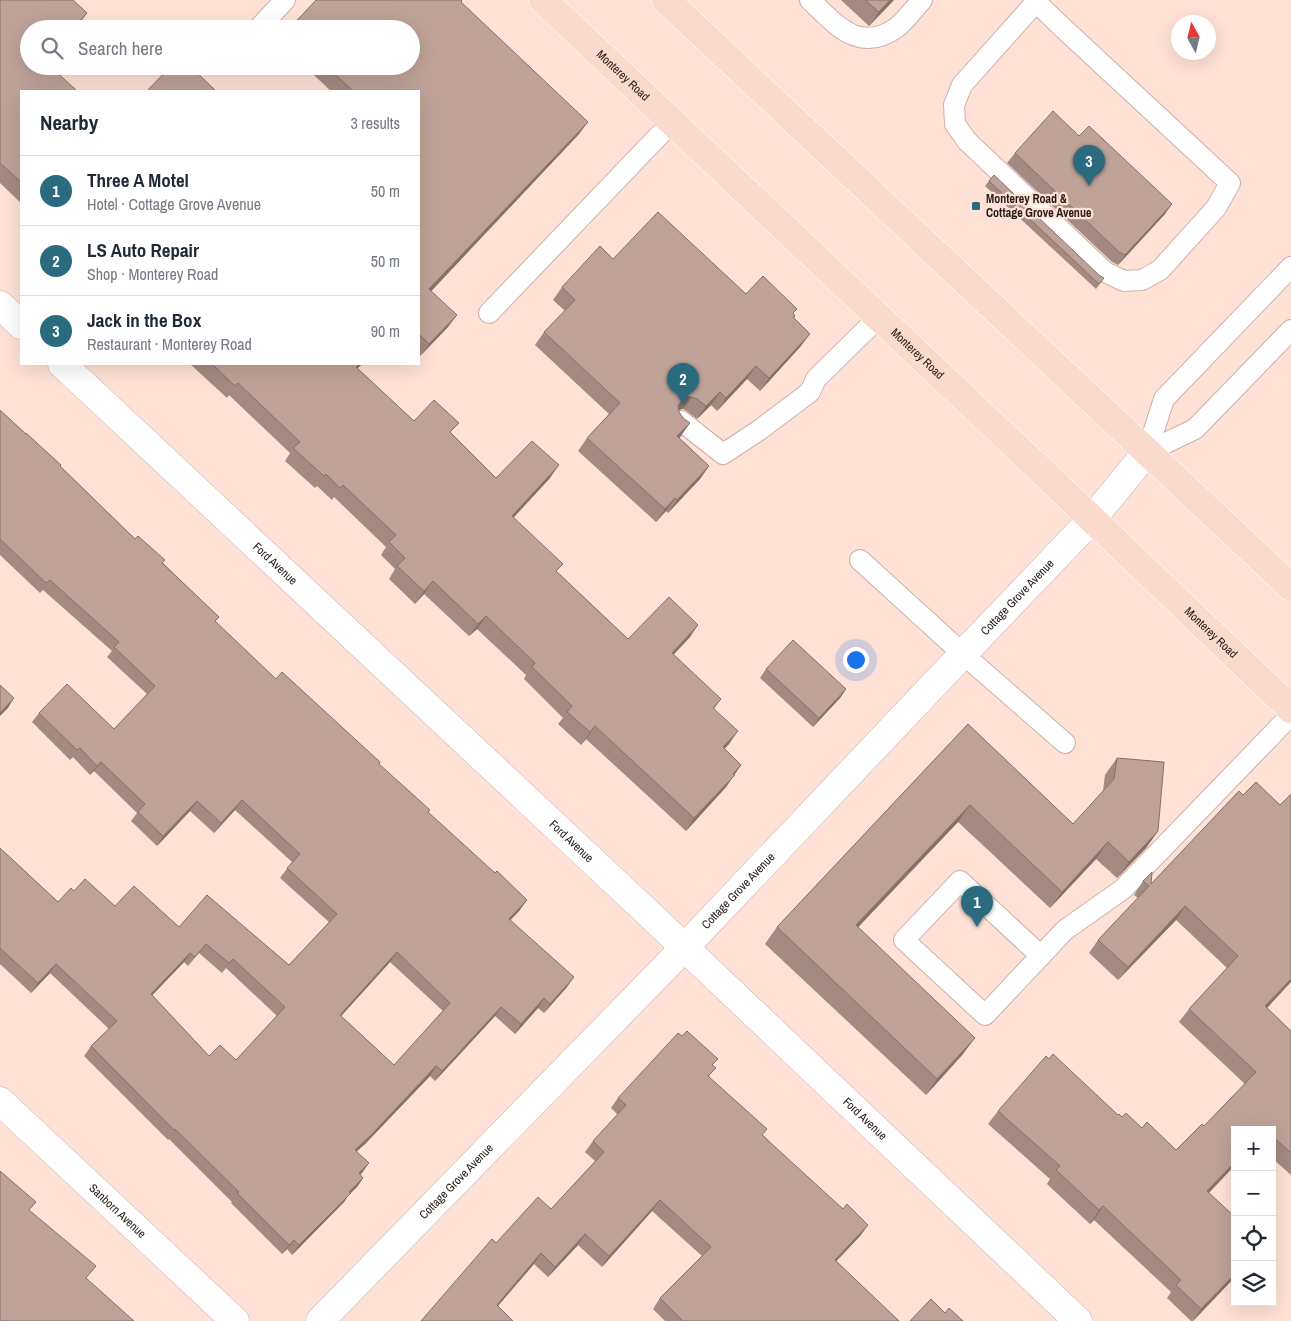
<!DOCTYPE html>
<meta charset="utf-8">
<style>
body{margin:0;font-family:"Archivo Narrow",sans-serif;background:#f2f2f3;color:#1f2937}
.controls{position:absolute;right:15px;bottom:15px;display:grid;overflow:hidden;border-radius:0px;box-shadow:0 5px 20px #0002}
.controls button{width:45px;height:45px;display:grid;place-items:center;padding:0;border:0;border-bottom:1px solid #e0e1e3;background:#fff;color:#1f2937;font:25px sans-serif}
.compass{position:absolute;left:1171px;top:15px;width:45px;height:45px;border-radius:50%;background:#fff;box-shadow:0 5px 20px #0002;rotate:352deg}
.you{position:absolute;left:855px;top:659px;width:18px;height:18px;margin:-12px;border:4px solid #fff;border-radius:50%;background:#1a73e8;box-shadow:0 0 0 8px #1a73e833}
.badge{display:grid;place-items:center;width:32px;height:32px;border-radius:50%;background:#2b6b7f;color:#fff;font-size:16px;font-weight:700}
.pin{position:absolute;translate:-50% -41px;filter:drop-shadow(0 1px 2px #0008)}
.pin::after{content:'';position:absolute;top:26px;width:18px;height:15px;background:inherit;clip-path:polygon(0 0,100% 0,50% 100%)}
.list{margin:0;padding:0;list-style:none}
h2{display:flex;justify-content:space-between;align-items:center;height:65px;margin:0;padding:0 20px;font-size:21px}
h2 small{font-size:16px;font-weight:400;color:#747a83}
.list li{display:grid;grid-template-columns:32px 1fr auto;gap:15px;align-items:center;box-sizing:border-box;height:70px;padding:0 20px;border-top:1px solid #e0e1e3}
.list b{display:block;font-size:19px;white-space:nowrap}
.list p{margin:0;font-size:16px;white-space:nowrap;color:#747a83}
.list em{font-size:16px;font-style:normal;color:#747a83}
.icon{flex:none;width:28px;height:28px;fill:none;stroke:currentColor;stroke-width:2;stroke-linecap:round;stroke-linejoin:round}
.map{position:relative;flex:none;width:1291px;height:1321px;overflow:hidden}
.search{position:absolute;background:#fff;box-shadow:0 5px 20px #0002;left:20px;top:20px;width:400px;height:55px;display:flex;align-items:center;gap:12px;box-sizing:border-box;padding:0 18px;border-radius:28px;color:#747a83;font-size:19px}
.panel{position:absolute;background:#fff;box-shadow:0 5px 20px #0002;left:20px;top:90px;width:400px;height:275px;border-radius:0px}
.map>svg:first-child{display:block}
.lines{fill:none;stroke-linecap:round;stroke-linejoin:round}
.lane-casing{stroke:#ccb0a5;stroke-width:22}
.street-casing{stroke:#ccb0a5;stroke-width:29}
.primary-casing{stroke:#fff;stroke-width:29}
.lane{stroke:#fff;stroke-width:20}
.street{stroke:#fff;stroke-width:28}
.primary{stroke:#fbdace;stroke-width:28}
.wall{fill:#a38b83;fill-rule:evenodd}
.shaded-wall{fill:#85716a}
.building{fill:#bea298;stroke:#85716a;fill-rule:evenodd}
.poi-dot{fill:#2b6b7f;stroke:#ffe1d6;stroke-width:2}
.labels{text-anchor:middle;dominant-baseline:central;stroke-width:4.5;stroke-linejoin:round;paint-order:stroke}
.street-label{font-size:12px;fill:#251b17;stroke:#ffe1d6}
.poi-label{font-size:12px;font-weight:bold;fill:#251b17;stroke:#ffe1d6;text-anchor:start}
</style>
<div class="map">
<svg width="1291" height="1321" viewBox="0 0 1291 1321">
<rect width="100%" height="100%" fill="#ffe1d6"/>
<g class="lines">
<defs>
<g id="lane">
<path d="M810 0C835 24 859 54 896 28 904 22 915 8 922 0"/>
<path d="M1034 0 1036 2 1063 28 1230 183 1216 208 1160 270 1142 280 1124 281 1105 272 967 141 955 124 954 105 962 85 1036 2"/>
<path d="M258 29 285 0"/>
<path d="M489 313 672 122"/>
<path d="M681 421 723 454 758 431 810 392 816 379 879 317"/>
<path d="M1147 452 1164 399 1291 267"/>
<path d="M1147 452 1195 429 1291 330"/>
<path d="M860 560 963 654 1065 743"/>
<path d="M1041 956 960 881 904 940 985 1015 1065 930 1123 889 1291 715"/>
</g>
<g id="street">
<path d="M0 305 21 325"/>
<path id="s1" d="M62 364 646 911 1078 1321"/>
<path id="s2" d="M0 1101 235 1321"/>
<path id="s3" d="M320 1321 684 948 963 654 1092 519 1147 452"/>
</g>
<g id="primary">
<path id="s4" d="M543 0 1048 477 1291 709"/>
<path d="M666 0 1291 587"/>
</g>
</defs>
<use href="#lane" class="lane-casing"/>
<use href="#street" class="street-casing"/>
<use href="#primary" class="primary-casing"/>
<use href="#lane" class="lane"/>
<use href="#street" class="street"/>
<use href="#primary" class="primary"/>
</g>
<g class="wall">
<path d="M0 0 87 13 78 25 29 29 21 91V203L0 183Z"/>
<path d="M841 0H894L869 26Z"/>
<path d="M461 2 579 134 431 291 448 327 420 356 419 355V91H331L304 66H411Z"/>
<path d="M1079 136 1165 214 1118 265 1112 262 1007 163 1015 153Z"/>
<path d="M989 181 1100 276 1104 278 1096 289 985 186Z"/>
<path d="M613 259 746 294 794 314 795 316 794 318 801 346 760 391 747 379 717 411 711 405 697 419 688 412 683 409 679 410 681 436 679 438 709 466 700 479 668 513 666 511 656 522 578 451 587 438 609 414 535 345 544 332 565 311 553 300 562 287Z"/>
<path d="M190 364H362L357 368 414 421 451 434 496 478H550L513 518 557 572 628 639 690 637 673 655 721 699 714 709 729 744 724 749 741 765 726 787 686 831 586 739 581 745 558 724 563 718 524 679 526 675 477 629 469 636 424 594 415 604 389 579 395 569 381 555 386 547 334 497 332 500 317 486 315 488 285 461 290 453 229 395 227 398Z"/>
<path d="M0 410 60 466 135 539 163 563 219 617 215 622 276 679 379 764 428 813 520 910 510 920 567 987 544 1013 538 1008 515 1034 495 1016 435 1081 430 1076 365 1144 357 1151 362 1173 360 1174 363 1178 357 1187 349 1195 344 1202 292 1255 287 1249 282 1254 231 1203 232 1202 169 1139 168 1140 84 1056 91 1046 109 1029 50 973 31 993 0 964V848L58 902 74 891 115 906 179 927 289 965 329 922 280 878 292 862 235 810 214 833 190 811 157 846 131 821 137 813 94 771 90 775 73 757 70 760 32 722 39 713 114 729 147 694 107 657 112 651 43 590 40 593 0 555ZM199 953 222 973 226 968 277 1016 236 1060 209 1056 152 995 184 962 188 966ZM390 962 443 1011 394 1065 341 1016Z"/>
<path d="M766 669 846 689 840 698 813 727 760 678Z"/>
<path d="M968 724 1073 824 1103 791 1105 775 1117 758 1158 831 1146 848 1117 878 1096 859 1050 908 958 822 858 927 963 1054 926 1095 765 944 777 927Z"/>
<path d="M1239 791 1267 1008 1291 1031V1175L1272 1158V1130H1235V1165L1209 1193 1235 1277 1193 1321H1191L1167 1298 1171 1292 1094 1220 1090 1224 1047 1184 1050 1179 988 1124 998 1111 1049 1059 1118 1115 1142 1128 1176 1150 1204 1126 1245 1084 1179 1022 1189 1009 1227 968 1176 920 1118 980 1089 953 1098 940 1138 898 1134 895 1143 881 1151 884Z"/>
<path d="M713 1066 709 1077 763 1135 861 1235 836 1261 899 1321H665L653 1309 660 1298 702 1256 652 1211 602 1267 578 1245 548 1277 534 1264 498 1306 421 1321 496 1243 551 1209 595 1161 585 1152 593 1141 618 1115 611 1108 618 1098Z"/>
</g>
<g class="shaded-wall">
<path d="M890 0H894L869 26 879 12Z"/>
<path d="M87 13 78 25 74 29H72Z"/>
<path d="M588 122 579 134 421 302 429 289Z"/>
<path d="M1172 204 1165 214 1118 265 1125 255Z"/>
<path d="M457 315 448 327 420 356 429 344Z"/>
<path d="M810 334 801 346 760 391 769 378Z"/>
<path d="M359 364H362L347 379 356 367Z"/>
<path d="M756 366 747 379 717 411 726 398Z"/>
<path d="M720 392 711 405 697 419 706 406Z"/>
<path d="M686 397H692L683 409 677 410 681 401Z"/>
<path d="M690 423 681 436 668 449 677 436Z"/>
<path d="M559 465 550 478 503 529 512 516Z"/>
<path d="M709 466 700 479 668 513 677 500Z"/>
<path d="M675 498 666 511 656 522 665 509Z"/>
<path d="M433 581 424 594 415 604 424 591Z"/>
<path d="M486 616 477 629 469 636 478 624Z"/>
<path d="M698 625 690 637 663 666 672 653Z"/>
<path d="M846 689 840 698 813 727 819 718Z"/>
<path d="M14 698 8 708 0 716V713Z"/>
<path d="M595 726 586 739 581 745 590 732Z"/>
<path d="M738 731 729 744 714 760 723 747Z"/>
<path d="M101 762 94 771 90 775 97 766Z"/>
<path d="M741 765 726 787 686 831 694 818Z"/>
<path d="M242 800 235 810 214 833 221 823Z"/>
<path d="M197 801 190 811 157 846 163 836Z"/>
<path d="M970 805 958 822 844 942 856 925Z"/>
<path d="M1158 831 1146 848 1117 878 1129 862Z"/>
<path d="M1108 842 1096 859 1050 908 1062 892Z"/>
<path d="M527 900 520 910 502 929 509 919Z"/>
<path d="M1185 906 1176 920 1118 980 1128 967Z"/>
<path d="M397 952 390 962 333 1025 340 1015Z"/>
<path d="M190 953 184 962 144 1004 151 994Z"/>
<path d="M56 964 50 973 31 993 38 983Z"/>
<path d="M574 977 567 987 544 1013 550 1004Z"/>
<path d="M1291 979V982L1256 1020 1265 1006Z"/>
<path d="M544 998 538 1008 515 1034 521 1024Z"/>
<path d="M501 1007 495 1016 435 1081 442 1071Z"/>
<path d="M975 1038 963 1054 926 1095 937 1079Z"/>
<path d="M436 1066 430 1076 365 1144 348 1159 355 1150Z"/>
<path d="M1235 1162V1165L1198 1204 1207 1191Z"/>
<path d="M369 1163 362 1173 352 1183 359 1173Z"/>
<path d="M363 1178 357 1187 349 1194 344 1202 292 1255 299 1245Z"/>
<path d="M660 1200 652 1211 602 1267 609 1256Z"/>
<path d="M1103 1206 1094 1220 1090 1224 1099 1210Z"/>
<path d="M868 1225 861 1235 827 1271 835 1260Z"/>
<path d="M585 1234 578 1245 548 1277 555 1267Z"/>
<path d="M294 1240 287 1249 282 1254 289 1245Z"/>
<path d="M541 1253 534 1264 489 1316 497 1305Z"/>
<path d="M1235 1274V1277L1193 1321 1201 1309Z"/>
</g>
<g class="building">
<path d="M0 0H73L87 13 72 29H29V66H50L77 91H21V182L0 163Z"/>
<path d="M316 0H461L462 1 461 2 588 122 429 289 457 315 429 344 419 334V91H353L326 66H411V29H289Z"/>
<path d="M865 0H890L879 12Z"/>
<path d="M171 66H190L216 91H147Z"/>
<path d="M1053 111 1079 136 1089 126 1172 204 1125 255 1119 252 1015 153Z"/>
<path d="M994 175 1100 276 1104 278 1099 284 989 181Z"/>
<path d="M658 212 746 294 763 276 797 309 793 313 795 316 793 317 810 334 769 378 756 366 726 398 720 392 706 406 697 399 692 397H686L681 401 678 406 679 412 683 418 690 423 677 436 709 466 677 500 675 498 665 509 587 438 620 403 544 332 575 300 562 287 600 246 613 259Z"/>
<path d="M212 364H359L356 367 414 421 434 400 459 423 450 432 496 478 532 441 559 465 512 516 563 564 556 571 628 639 669 597 698 625 672 653 721 699 713 708 738 731 723 747 741 765 733 774 735 775 694 818 595 726 590 732 567 712 572 706 532 667 535 663 486 616 478 624 433 581 424 591 397 566 405 558 389 542 396 535 343 485 340 488 326 474 324 476 293 448 300 442 238 383 235 386Z"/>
<path d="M0 410 26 434V433L61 465 60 466 135 539 138 536 165 560 162 563 219 617 215 621 276 679 282 672 380 762 379 764 430 810 428 812 495 873 497 871 527 900 509 919 574 977 550 1004 544 998 521 1024 501 1007 442 1071 436 1066 372 1134 355 1150 369 1163 359 1173 363 1178 349 1192 351 1193 299 1245 294 1240 289 1245 237 1193 239 1192 175 1129V1131L91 1046 117 1021 56 964 38 983 1 949H0V848L58 902 71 888 74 891 85 879 115 906 134 886 179 927 207 895 289 965 337 914 287 868 300 854 242 800 221 823 197 801 163 836 138 812 145 804 101 762 97 766 80 748 77 750 39 713 67 684 114 729 155 686 114 647 119 642 50 580 46 583 0 539ZM206 944 229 963 233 959 285 1007 236 1060 220 1045 209 1056 151 994 190 953 195 957ZM397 952 450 1003 394 1065 340 1015Z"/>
<path d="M793 640 846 689 819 718 766 669Z"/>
<path d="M0 685 14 698 0 713Z"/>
<path d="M968 724 1073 824 1114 779 1117 758 1164 762 1158 831 1129 862 1108 842 1062 892 970 805 856 925 975 1038 937 1079 777 927Z"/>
<path d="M1256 782 1280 805 1291 794V979L1265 1006 1291 1031V1153L1272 1136V1130H1235V1162L1207 1191 1235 1217V1274L1201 1309 1176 1285 1181 1280 1103 1206 1099 1210 1056 1170 1060 1166 998 1111 1046 1056 1049 1059 1053 1054 1118 1115 1119 1114 1122 1117 1126 1113 1142 1128 1147 1122 1176 1150 1202 1124 1204 1126 1256 1072 1189 1009 1238 956 1185 906 1128 967 1098 940 1149 886 1143 881 1152 872 1151 884 1239 791 1243 795Z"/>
<path d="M687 1031 718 1059 712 1065 716 1068 708 1076 767 1129 762 1135 843 1209 847 1204 868 1225 835 1260 899 1321H683L660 1298 711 1247 660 1200 609 1256 585 1234 555 1267 541 1253 497 1305 513 1321H421L492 1239 496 1243 538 1197 551 1209 604 1152 593 1141 626 1105 618 1098 678 1033 682 1036Z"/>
<path d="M0 1171 36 1202 29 1210 96 1266 86 1278 134 1321H0Z"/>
<path d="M931 1299 945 1313 949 1308 963 1321H910Z"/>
</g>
<rect class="poi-dot" x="971" y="201" width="10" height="10" rx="2.5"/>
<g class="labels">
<g class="street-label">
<text stroke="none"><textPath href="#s4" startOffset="110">Monterey Road</textPath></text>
<text stroke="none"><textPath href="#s4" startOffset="515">Monterey Road</textPath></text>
<text stroke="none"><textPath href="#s1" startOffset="292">Ford Avenue</textPath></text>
<text stroke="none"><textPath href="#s3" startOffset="1005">Cottage Grove Avenue</textPath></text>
<text stroke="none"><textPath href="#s4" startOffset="920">Monterey Road</textPath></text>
<text stroke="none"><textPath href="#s1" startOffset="698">Ford Avenue</textPath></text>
<text stroke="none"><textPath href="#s3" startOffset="600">Cottage Grove Avenue</textPath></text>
<text stroke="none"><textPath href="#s1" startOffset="1102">Ford Avenue</textPath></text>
<text stroke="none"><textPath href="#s3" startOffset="195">Cottage Grove Avenue</textPath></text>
<text stroke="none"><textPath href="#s2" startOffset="161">Sanborn Avenue</textPath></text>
</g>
<g class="poi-label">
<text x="986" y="199">Monterey Road &amp;<tspan x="986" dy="14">Cottage Grove Avenue</tspan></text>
</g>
</g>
</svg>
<div class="controls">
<button>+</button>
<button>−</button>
<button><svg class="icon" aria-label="locate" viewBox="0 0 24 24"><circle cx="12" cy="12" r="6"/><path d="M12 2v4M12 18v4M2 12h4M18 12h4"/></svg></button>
<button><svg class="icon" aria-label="layers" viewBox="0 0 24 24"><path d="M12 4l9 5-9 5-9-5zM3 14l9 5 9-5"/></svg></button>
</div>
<svg class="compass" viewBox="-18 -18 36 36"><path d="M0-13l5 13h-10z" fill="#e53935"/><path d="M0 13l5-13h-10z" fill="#747a83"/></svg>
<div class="you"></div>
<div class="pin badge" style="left:977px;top:927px">1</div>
<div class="pin badge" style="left:683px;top:404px">2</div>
<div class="pin badge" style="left:1089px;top:186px">3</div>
<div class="search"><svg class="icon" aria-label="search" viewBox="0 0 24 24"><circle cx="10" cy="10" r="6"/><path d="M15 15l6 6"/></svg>Search here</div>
<section class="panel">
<h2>Nearby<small>3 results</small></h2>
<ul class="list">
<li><span class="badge">1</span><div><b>Three A Motel</b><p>Hotel · Cottage Grove Avenue</p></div><em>50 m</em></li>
<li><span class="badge">2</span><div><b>LS Auto Repair</b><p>Shop · Monterey Road</p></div><em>50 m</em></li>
<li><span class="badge">3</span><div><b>Jack in the Box</b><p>Restaurant · Monterey Road</p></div><em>90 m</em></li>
</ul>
</section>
</div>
